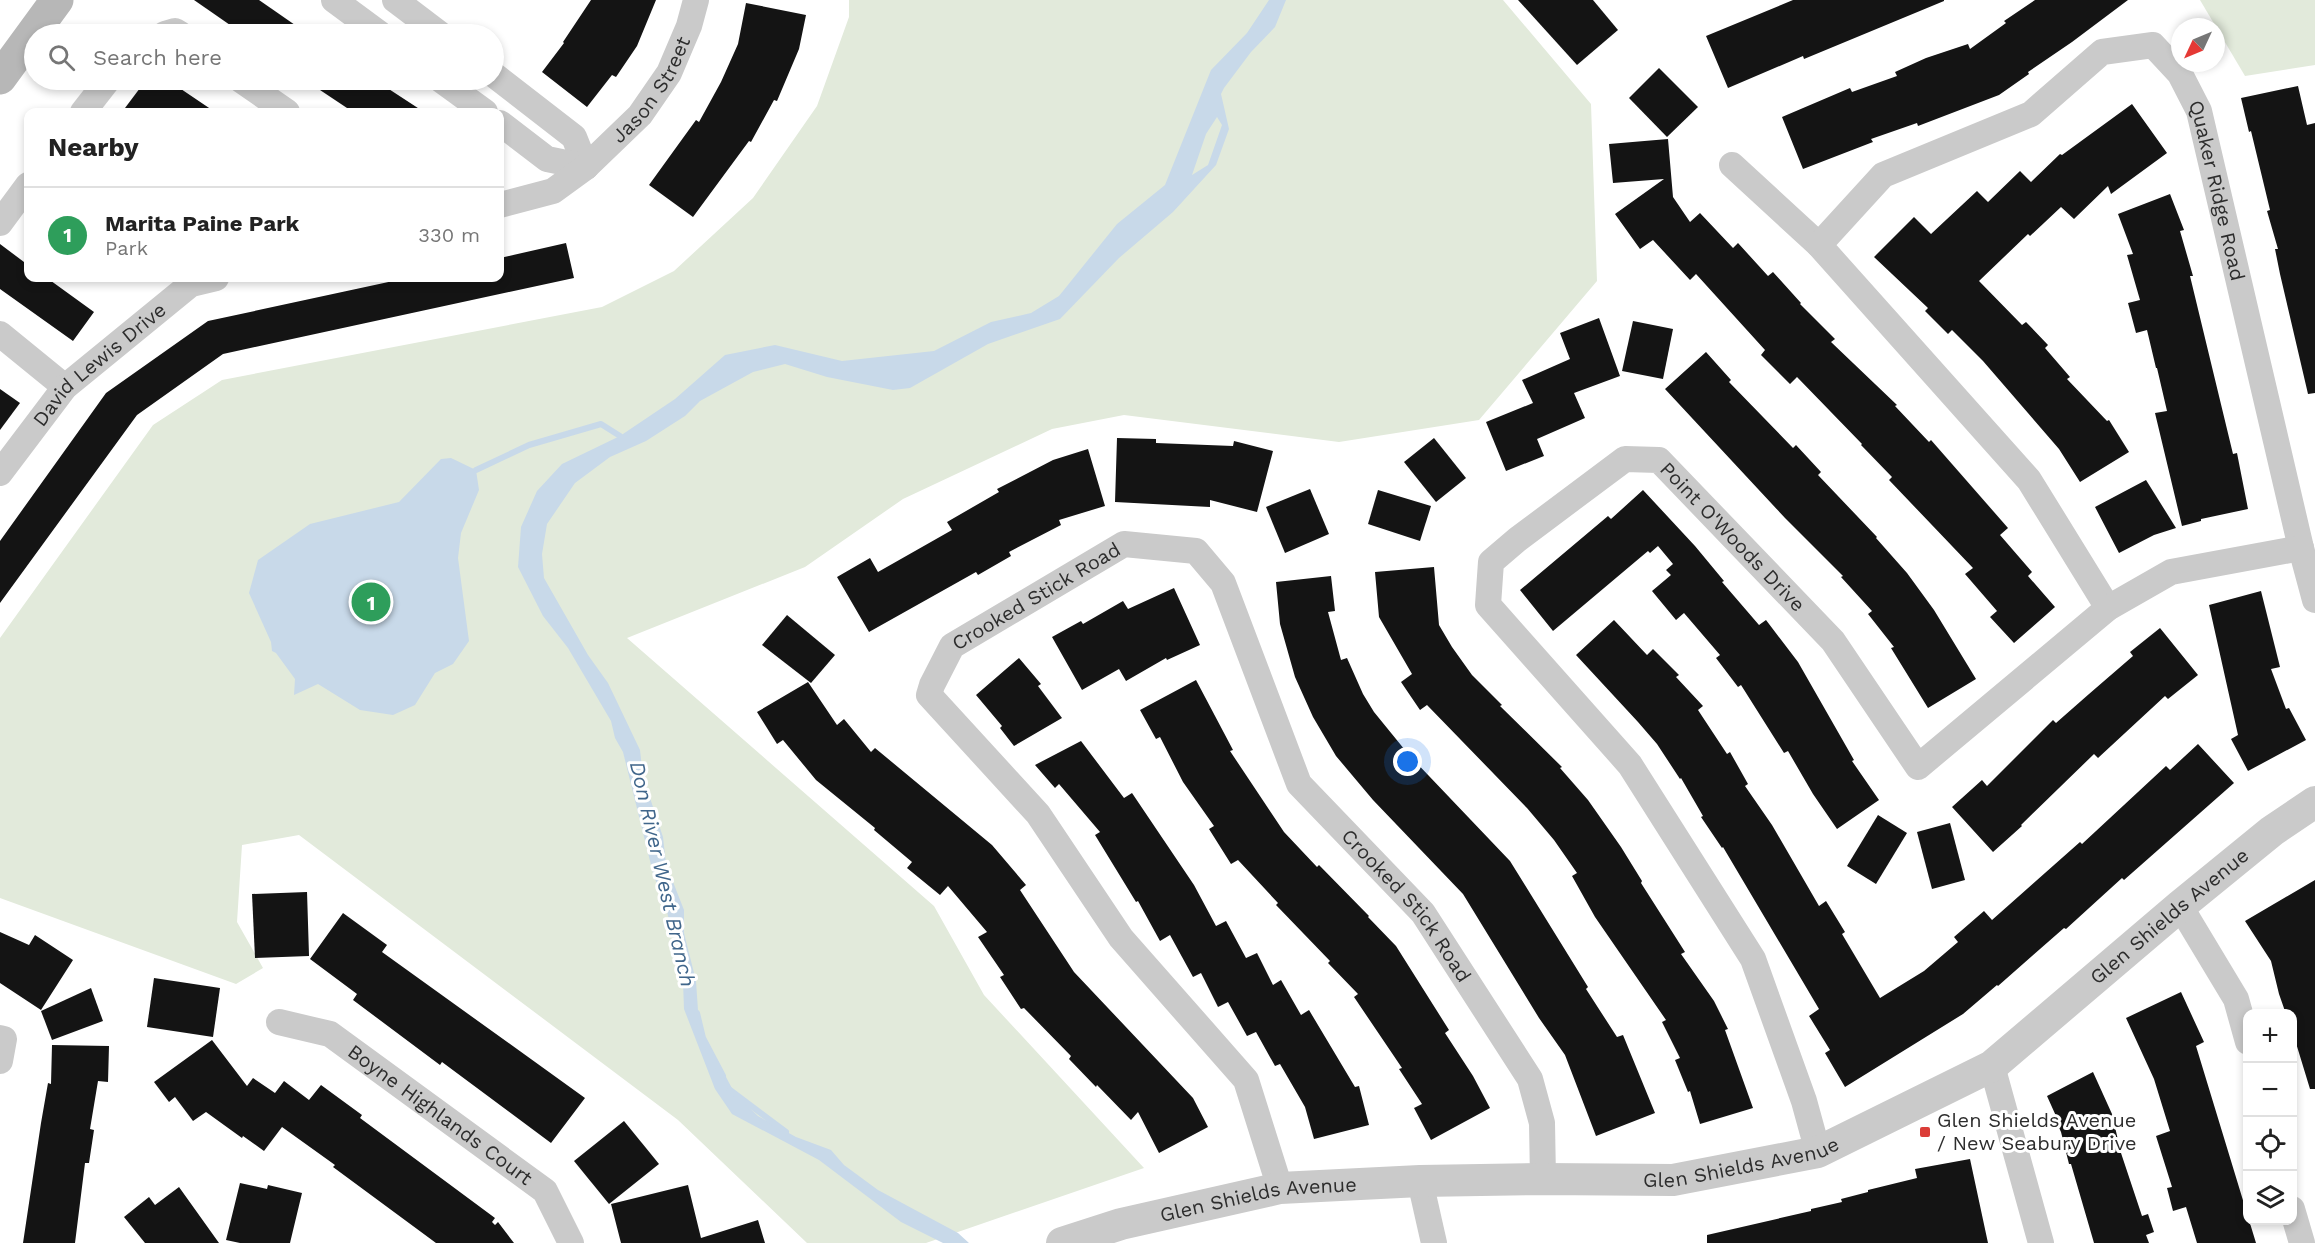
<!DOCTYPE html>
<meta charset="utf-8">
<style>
body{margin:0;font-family:"Work Sans",sans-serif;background:#f2f2f2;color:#222}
.controls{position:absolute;right:18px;bottom:18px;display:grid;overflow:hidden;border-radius:12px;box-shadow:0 3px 9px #0003}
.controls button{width:54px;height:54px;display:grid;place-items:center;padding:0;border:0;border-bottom:2px solid #e0e0e0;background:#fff;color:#222;font:30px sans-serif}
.compass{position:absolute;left:2171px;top:18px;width:54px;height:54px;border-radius:50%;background:#fff;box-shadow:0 3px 9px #0003;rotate:226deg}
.you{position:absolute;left:1408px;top:762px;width:21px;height:21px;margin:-15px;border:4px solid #fff;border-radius:50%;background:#1a73e8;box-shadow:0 0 0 9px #1a73e833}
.badge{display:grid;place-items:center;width:39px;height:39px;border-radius:50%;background:#1a73e8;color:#fff;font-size:20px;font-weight:700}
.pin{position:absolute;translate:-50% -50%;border:3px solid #fff;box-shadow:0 2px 6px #0006}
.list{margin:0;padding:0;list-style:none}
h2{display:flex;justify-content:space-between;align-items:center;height:78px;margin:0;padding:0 24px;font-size:26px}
h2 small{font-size:20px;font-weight:400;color:#767676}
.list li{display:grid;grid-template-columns:39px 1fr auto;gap:18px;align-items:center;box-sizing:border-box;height:96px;padding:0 24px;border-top:2px solid #e0e0e0}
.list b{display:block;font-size:22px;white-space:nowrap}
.list p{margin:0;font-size:20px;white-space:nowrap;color:#767676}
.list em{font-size:20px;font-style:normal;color:#767676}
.icon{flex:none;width:33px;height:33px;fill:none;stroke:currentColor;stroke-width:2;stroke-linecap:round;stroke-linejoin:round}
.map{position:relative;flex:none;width:2315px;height:1243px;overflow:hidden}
.search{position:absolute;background:#fff;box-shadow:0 3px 9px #0003;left:24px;top:24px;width:480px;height:66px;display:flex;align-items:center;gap:15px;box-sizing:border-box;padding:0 21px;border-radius:33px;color:#767676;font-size:22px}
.panel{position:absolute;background:#fff;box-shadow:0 3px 9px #0003;left:24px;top:108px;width:480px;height:174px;border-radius:12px}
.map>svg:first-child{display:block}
.green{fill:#e2eadb}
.water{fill:#c8d9e9;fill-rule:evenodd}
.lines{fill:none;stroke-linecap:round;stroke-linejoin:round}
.stream{stroke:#c8d9e9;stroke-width:6}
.building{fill:#141414}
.minor{stroke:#cacaca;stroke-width:26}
.tertiary{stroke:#cacaca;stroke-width:32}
.secondary{stroke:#b7b7b7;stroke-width:33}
.poi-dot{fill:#db3d38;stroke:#fff;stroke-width:2}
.labels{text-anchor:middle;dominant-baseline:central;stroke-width:6;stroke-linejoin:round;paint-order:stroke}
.street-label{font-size:20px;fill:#2d2d2d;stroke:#fff}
.poi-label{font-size:20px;fill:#2d2d2d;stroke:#fff;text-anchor:start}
.water-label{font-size:21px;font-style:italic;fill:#40668b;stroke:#fff}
</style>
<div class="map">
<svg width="2315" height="1243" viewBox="0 0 2315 1243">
<rect width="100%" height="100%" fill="#fff"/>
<g class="green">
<path d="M849 0H1503L1591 104 1597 281 1479 420 1339 442 1124 415 1052 429 903 499 805 567 627 638 934 906 984 995 1144 1168 926 1243H807L678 1120 299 835 242 845 237 922 263 968 236 984 0 898V638L153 425 222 380 602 307 674 271 753 198 817 106 849 17Z"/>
<path d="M2200 0H2315V65L2245 76Z"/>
</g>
<g class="water">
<path d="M1269 0H1286L1275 27 1251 52 1224 88 1221 94 1229 129 1216 165 1173 212 1119 258 1060 319 988 344 910 388 893 390 827 377 785 364 753 372 700 401 685 416 646 441 610 457 575 483 547 524 542 554 544 578 588 655 608 683 640 750 643 777 663 837 666 864 684 910V933L696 981 699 1025 717 1067 726 1077 735 1094 758 1116 796 1137 831 1150 844 1165 878 1190 958 1233 969 1243H943L901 1222 819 1160 732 1114 715 1089 684 1009 682 955 674 920 654 877 623 752 615 738 611 721 568 648 543 616 518 567 521 527 537 491 562 464 620 436 675 399 725 355 775 345 842 361 934 351 991 322 1031 313 1059 296 1117 224 1165 185 1211 70 1247 33ZM1217 117 1222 125 1208 165 1192 175 1206 134Z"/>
<path d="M451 458 476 470 479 490 461 533 458 558 469 641 453 664 435 673 415 705 393 715 360 710 318 684 294 695 295 679 276 653 272 651 271 642 249 593 258 560 310 524 399 502 441 459Z"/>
</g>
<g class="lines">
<g class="stream">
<path d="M476 470 529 445 601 424 620 436"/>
<path d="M668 903 684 969"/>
<path d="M697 1013 703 1038 723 1076"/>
<path d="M730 1090 786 1132"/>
</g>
</g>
<g class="building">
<path d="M194 0H259L308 34H243Z"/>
<path d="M591 0H656L637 46 616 77 612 75 587 107 542 72 564 43 563 42Z"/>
<path d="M1518 0H1593L1618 30 1577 65Z"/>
<path d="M1793 0H1944V1L1804 59 1803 56 1728 88 1706 36Z"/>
<path d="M2035 0H2128L2072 42 2028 72 2029 74 1999 95 1918 126 1917 123 1871 139 1873 142 1803 169 1782 117 1850 88 1852 92 1897 76 1895 72 1926 58 1968 44 1970 49 2006 23 2004 21Z"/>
<path d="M746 3 806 15 799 49 777 101 774 100 751 142 749 141 693 217 649 185 696 120 699 122 721 82 738 44Z"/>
<path d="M1659 68 1698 107 1667 137 1629 98Z"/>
<path d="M146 80H188L181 89 215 112H122Z"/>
<path d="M305 80H375L424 112H353Z"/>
<path d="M2298 86 2307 125 2315 123V393L2308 394 2280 274 2275 249H2278L2267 211 2270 210 2251 131 2249 132 2241 98Z"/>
<path d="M2132 104 2167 153 2111 194 2108 186 2074 219 2061 207 2030 236 2028 234 1979 281 2022 325 2026 322 2048 345 2045 348 2070 377 2067 379 2107 421 2109 420 2129 452 2080 482 2059 449 1983 361 1952 330 1948 334 1925 311 1928 308 1874 257 1914 217 1931 234 1977 191 1988 202 2020 171 2031 182 2060 154 2062 155Z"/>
<path d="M1668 139 1673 197 1690 222 1700 213 1733 248 1738 243 1768 276 1773 272 1801 303 1800 304 1835 339 1831 342 1897 405 1895 406 1929 442 1931 440 2008 528 2000 535 2032 572 2028 576 2055 607 2014 643 1990 617 1997 611 1965 574 1973 568 1889 480 1892 477 1861 445 1862 444 1797 377 1790 384 1761 355 1765 350 1696 274 1690 280 1653 240 1640 249 1615 214 1664 179 1613 183 1609 144Z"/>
<path d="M2170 194 2184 230 2180 231 2193 276H2190L2233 454 2237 453 2248 509 2201 519V521L2182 526 2155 413 2167 411 2157 368H2156L2147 330 2136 333 2128 303 2140 300 2127 255 2133 254 2118 214Z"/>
<path d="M566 243 574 278 223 354 137 415 0 603V541L106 393 208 321 407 278H500V258Z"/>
<path d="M0 244 28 265V278H47L94 312 73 341 0 289Z"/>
<path d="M1599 318 1620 376 1574 393 1585 418 1537 439 1544 456 1506 471 1486 422 1533 403 1522 380 1570 359 1560 333Z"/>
<path d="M1633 321 1673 329 1663 379 1622 371Z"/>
<path d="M1706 352 1731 380 1729 382 1793 448 1796 445 1821 472 1818 475 1877 537 1876 538 1907 573 1934 610 1976 679 1928 708 1891 648 1894 647 1868 614 1872 611 1841 577 1843 576 1785 518 1665 389Z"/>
<path d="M0 389 20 403 0 430Z"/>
<path d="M1117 438 1156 439V443L1233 446 1234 441 1273 451 1257 512 1210 500V507L1115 502Z"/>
<path d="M1434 438 1466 478 1436 502 1404 462Z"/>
<path d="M1088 449 1105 506 1059 520 1061 525 1009 552 1011 556 978 575 976 572 869 632 837 577 870 558 878 572 952 530 947 522 999 492 997 489 1053 460Z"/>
<path d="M2146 480 2176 528 2154 535 2119 553 2095 507Z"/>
<path d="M1310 489 1329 534 1285 553 1266 507Z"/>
<path d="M1378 490 1431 506 1420 541 1368 524Z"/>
<path d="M1643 490 1695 546 1724 581 1722 582 1759 625 1766 620 1798 662 1854 760 1852 761 1879 800 1837 829 1813 794 1788 751 1784 753 1741 685 1738 687 1716 658 1720 655 1684 613 1676 620 1652 591 1671 575 1666 570 1673 564 1658 546 1650 553 1648 551 1553 631 1520 590 1608 516 1611 519Z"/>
<path d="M1434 567 1439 625 1452 647 1472 675 1502 705 1500 706 1562 767 1560 768 1588 800 1621 847 1642 881 1641 883 1685 952 1681 954 1714 1001 1728 1029 1725 1030 1753 1108 1700 1124 1690 1091 1688 1092 1675 1060 1680 1058 1662 1022 1666 1020 1595 917 1572 876 1577 873 1554 840 1527 808 1427 705 1420 710 1401 682 1412 674 1379 617 1375 572Z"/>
<path d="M1331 576 1335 611 1328 612 1341 660 1347 658 1363 694 1374 712 1409 755 1510 861 1588 987 1586 989 1617 1037 1623 1035 1655 1113 1596 1136 1565 1055 1539 1018 1463 894 1373 800 1336 756 1313 717 1295 677 1280 624 1276 582Z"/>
<path d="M1174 588 1200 645 1167 660 1166 658 1126 681 1119 669 1082 690 1052 637 1081 621 1083 624 1123 601 1128 609Z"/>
<path d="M2261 591 2280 667 2271 669 2286 709 2289 708 2306 740 2248 771 2231 739 2238 735 2209 605Z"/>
<path d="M787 615 835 655 811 683 762 645Z"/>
<path d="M1614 620 1647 655 1653 649 1679 675 1676 677 1703 706 1698 710 1727 754 1730 752 1748 784 1745 786 1772 825 1819 906 1826 901 1845 932 1842 934 1880 998 1924 971 1958 942 1954 937 1984 911 1992 920 2080 842 2082 844 2166 766 2170 770 2198 744 2234 783 2124 880 2122 878 2066 929 2064 928 1998 986 1997 985 1963 1014 1845 1087 1825 1053 1830 1050 1809 1016 1819 1009 1723 847 1722 848 1701 817 1703 816 1681 778 1680 779 1657 744 1638 722 1576 655Z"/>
<path d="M2160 628 2198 675 2168 699 2165 696 2098 758 2094 754 2021 825 2022 826 1993 852 1952 807 1982 780 1987 786 2053 720 2056 723 2089 694 2133 656 2130 652Z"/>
<path d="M1019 658 1041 684 1038 686 1062 718 1014 746 1000 728 1002 726 976 695Z"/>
<path d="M1196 680 1233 750 1230 751 1284 832 1317 867 1319 865 1369 916 1368 917 1396 946 1449 1030 1445 1033 1473 1076 1490 1108 1431 1140 1414 1108 1422 1104 1399 1069 1402 1068 1354 997 1358 994 1328 963 1330 961 1276 905 1278 903 1238 860 1231 864 1209 829 1214 826 1183 782 1160 737 1156 739 1140 710Z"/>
<path d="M808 682 837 725 844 719 871 752 875 748 992 845 1026 885 1020 890 1074 972 1193 1098 1208 1127 1159 1153 1138 1112 1131 1120 1097 1085 1096 1087 1069 1059 1071 1056 1024 1008 1021 1009 1000 977 1004 975 978 937 987 932 948 886 940 895 907 868 912 862 874 830 875 828 816 780 783 740 777 744 757 712Z"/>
<path d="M1081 741 1124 798 1132 793 1194 885 1216 926 1226 921 1246 958 1257 953 1273 985 1281 980 1301 1015 1309 1010 1355 1087 1359 1086 1369 1125 1314 1139 1305 1107 1280 1064 1275 1066 1256 1032 1247 1036 1228 1002 1218 1007 1201 973 1193 977 1170 935 1160 941 1138 901 1136 902 1095 835 1100 832 1059 784 1055 788 1035 765Z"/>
<path d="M1878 815 1907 833 1876 884 1847 866Z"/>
<path d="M1950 823 1965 880 1932 889 1917 832Z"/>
<path d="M2315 880V1089H2310L2292 1030V1014H2286L2279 994 2271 961 2245 921Z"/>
<path d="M307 892 309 956 255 958 252 894Z"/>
<path d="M343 913 387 945 382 952 585 1098 551 1143 442 1062 440 1065 353 1000 357 994 310 959Z"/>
<path d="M0 932 29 945 35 935 73 960 41 1010 0 983Z"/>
<path d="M154 978 220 988 213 1037 147 1027Z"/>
<path d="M91 988 103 1021 52 1040 41 1011Z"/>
<path d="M2181 992 2204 1042 2196 1046 2256 1243H2197L2186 1207 2173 1211 2167 1188 2172 1187 2156 1136 2170 1131 2154 1079 2126 1018Z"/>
<path d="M212 1040 247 1086 253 1078 275 1093 284 1081 309 1100 321 1085 362 1115 360 1118 495 1218 492 1222 495 1225 498 1222 514 1243H436L333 1167 335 1165 282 1127 264 1151 243 1136 242 1138 206 1112 193 1121 175 1097 169 1102 154 1082Z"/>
<path d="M52 1045 109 1046 108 1082 98 1081 90 1129 94 1130 89 1163H85L75 1243H23L41 1123 48 1083 51 1084Z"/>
<path d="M2093 1072 2112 1114 2121 1153 2142 1216 2148 1214 2154 1232 2146 1235 2149 1243H2094L2071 1164H2069L2061 1132 2054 1117 2056 1116 2047 1096Z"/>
<path d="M624 1121 659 1164 609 1204 574 1161Z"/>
<path d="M1970 1159 1988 1243H1707V1235L1811 1211V1209L1842 1202 1841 1199 1868 1192V1190L1917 1178 1915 1169Z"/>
<path d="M240 1183 267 1189 268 1185 302 1193 290 1243H240L226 1240Z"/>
<path d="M688 1185 701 1238 758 1220 765 1243H621L611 1204Z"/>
<path d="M179 1187 219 1243H145L124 1217 149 1197 155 1205Z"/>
</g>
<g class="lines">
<g class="minor">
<path d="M334 0 380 34"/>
<path d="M395 0 440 34"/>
<path d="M165 34 175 31 180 34"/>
<path d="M494 75 574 137 586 167"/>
<path d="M241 80 287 112"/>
<path d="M441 80 485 112"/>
<path d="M83 112 108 80"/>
<path d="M500 123 547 159 586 167"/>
<path d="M1732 165 1819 245"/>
<path id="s1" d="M500 205 553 191 586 167 640 115 669 73 689 26 696 0"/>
<path d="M0 223 28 185"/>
<path d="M0 334 65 387"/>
<path id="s2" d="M0 473 65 387 191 284 216 278"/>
<path id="s3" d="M2108 608 2029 480 1819 245 1883 175 2031 114 2102 52 2153 45 2180 74 2199 111 2301 548 2315 600"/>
<path d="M2180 906 2236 999 2248 1042"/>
<path id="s4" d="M279 1022 330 1034 545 1191 571 1243"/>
<path d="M0 1038 4 1039 0 1061"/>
<path d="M1992 1066 2041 1243"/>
<path id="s5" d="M1818 1152 1804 1101 1753 959 1630 765 1488 605 1491 562 1518 539 1625 459 1659 460 1833 641 1918 767 2108 608 2171 572 2301 548"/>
<path d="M1420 1181 1434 1243"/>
<path id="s6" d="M1280 1188 1246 1080 1121 938 1038 814 929 695 932 685 952 646 1124 544 1196 551 1223 583 1299 784 1423 913 1530 1079 1542 1123 1543 1179"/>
<path d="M2292 1209 2302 1243"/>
</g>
<path class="tertiary" id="s7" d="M1062 1243 1121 1224 1280 1188 1420 1181 1543 1179 1673 1180 1818 1152 1992 1066 2180 906 2272 831 2315 802"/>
<path class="secondary" d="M0 78 57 0"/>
</g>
<rect class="poi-dot" x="1919" y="1126" width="12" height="12" rx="3"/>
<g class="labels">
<g class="street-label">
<text stroke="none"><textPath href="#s1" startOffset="198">Jason Street</textPath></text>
<text stroke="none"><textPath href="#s3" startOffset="1029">Quaker Ridge Road</textPath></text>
<text stroke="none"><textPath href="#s2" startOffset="148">David Lewis Drive</textPath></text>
<text stroke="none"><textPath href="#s5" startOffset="1000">Point O'Woods Drive</textPath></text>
<text stroke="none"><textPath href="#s6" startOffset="765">Crooked Stick Road</textPath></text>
<text stroke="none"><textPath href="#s6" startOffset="1359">Crooked Stick Road</textPath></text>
<text stroke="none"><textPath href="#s7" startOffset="1192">Glen Shields Avenue</textPath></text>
<text stroke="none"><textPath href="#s4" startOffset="189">Boyne Highlands Court</textPath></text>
<text stroke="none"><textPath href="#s7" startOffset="688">Glen Shields Avenue</textPath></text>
<text stroke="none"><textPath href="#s7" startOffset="202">Glen Shields Avenue</textPath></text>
</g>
<g class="poi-label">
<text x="1937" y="1120">Glen Shields Avenue<tspan x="1937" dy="23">/ New Seabury Drive</tspan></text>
</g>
<g class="water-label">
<text transform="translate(663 874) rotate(77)">Don River West Branch</text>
</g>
</g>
</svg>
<div class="controls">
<button>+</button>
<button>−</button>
<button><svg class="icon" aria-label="locate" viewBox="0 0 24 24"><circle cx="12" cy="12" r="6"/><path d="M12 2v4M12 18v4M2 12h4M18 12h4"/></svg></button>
<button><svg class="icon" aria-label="layers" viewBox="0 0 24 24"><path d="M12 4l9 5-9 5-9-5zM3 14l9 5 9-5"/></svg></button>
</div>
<svg class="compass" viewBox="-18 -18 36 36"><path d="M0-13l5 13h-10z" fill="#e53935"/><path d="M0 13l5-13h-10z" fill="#767676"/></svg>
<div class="you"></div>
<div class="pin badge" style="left:371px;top:602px;background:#2e9e5b">1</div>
<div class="search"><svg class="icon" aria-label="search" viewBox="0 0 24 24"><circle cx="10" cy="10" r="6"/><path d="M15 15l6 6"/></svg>Search here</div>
<section class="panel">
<h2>Nearby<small></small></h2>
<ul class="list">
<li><span class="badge" style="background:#2e9e5b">1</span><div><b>Marita Paine Park</b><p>Park</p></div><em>330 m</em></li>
</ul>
</section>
</div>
